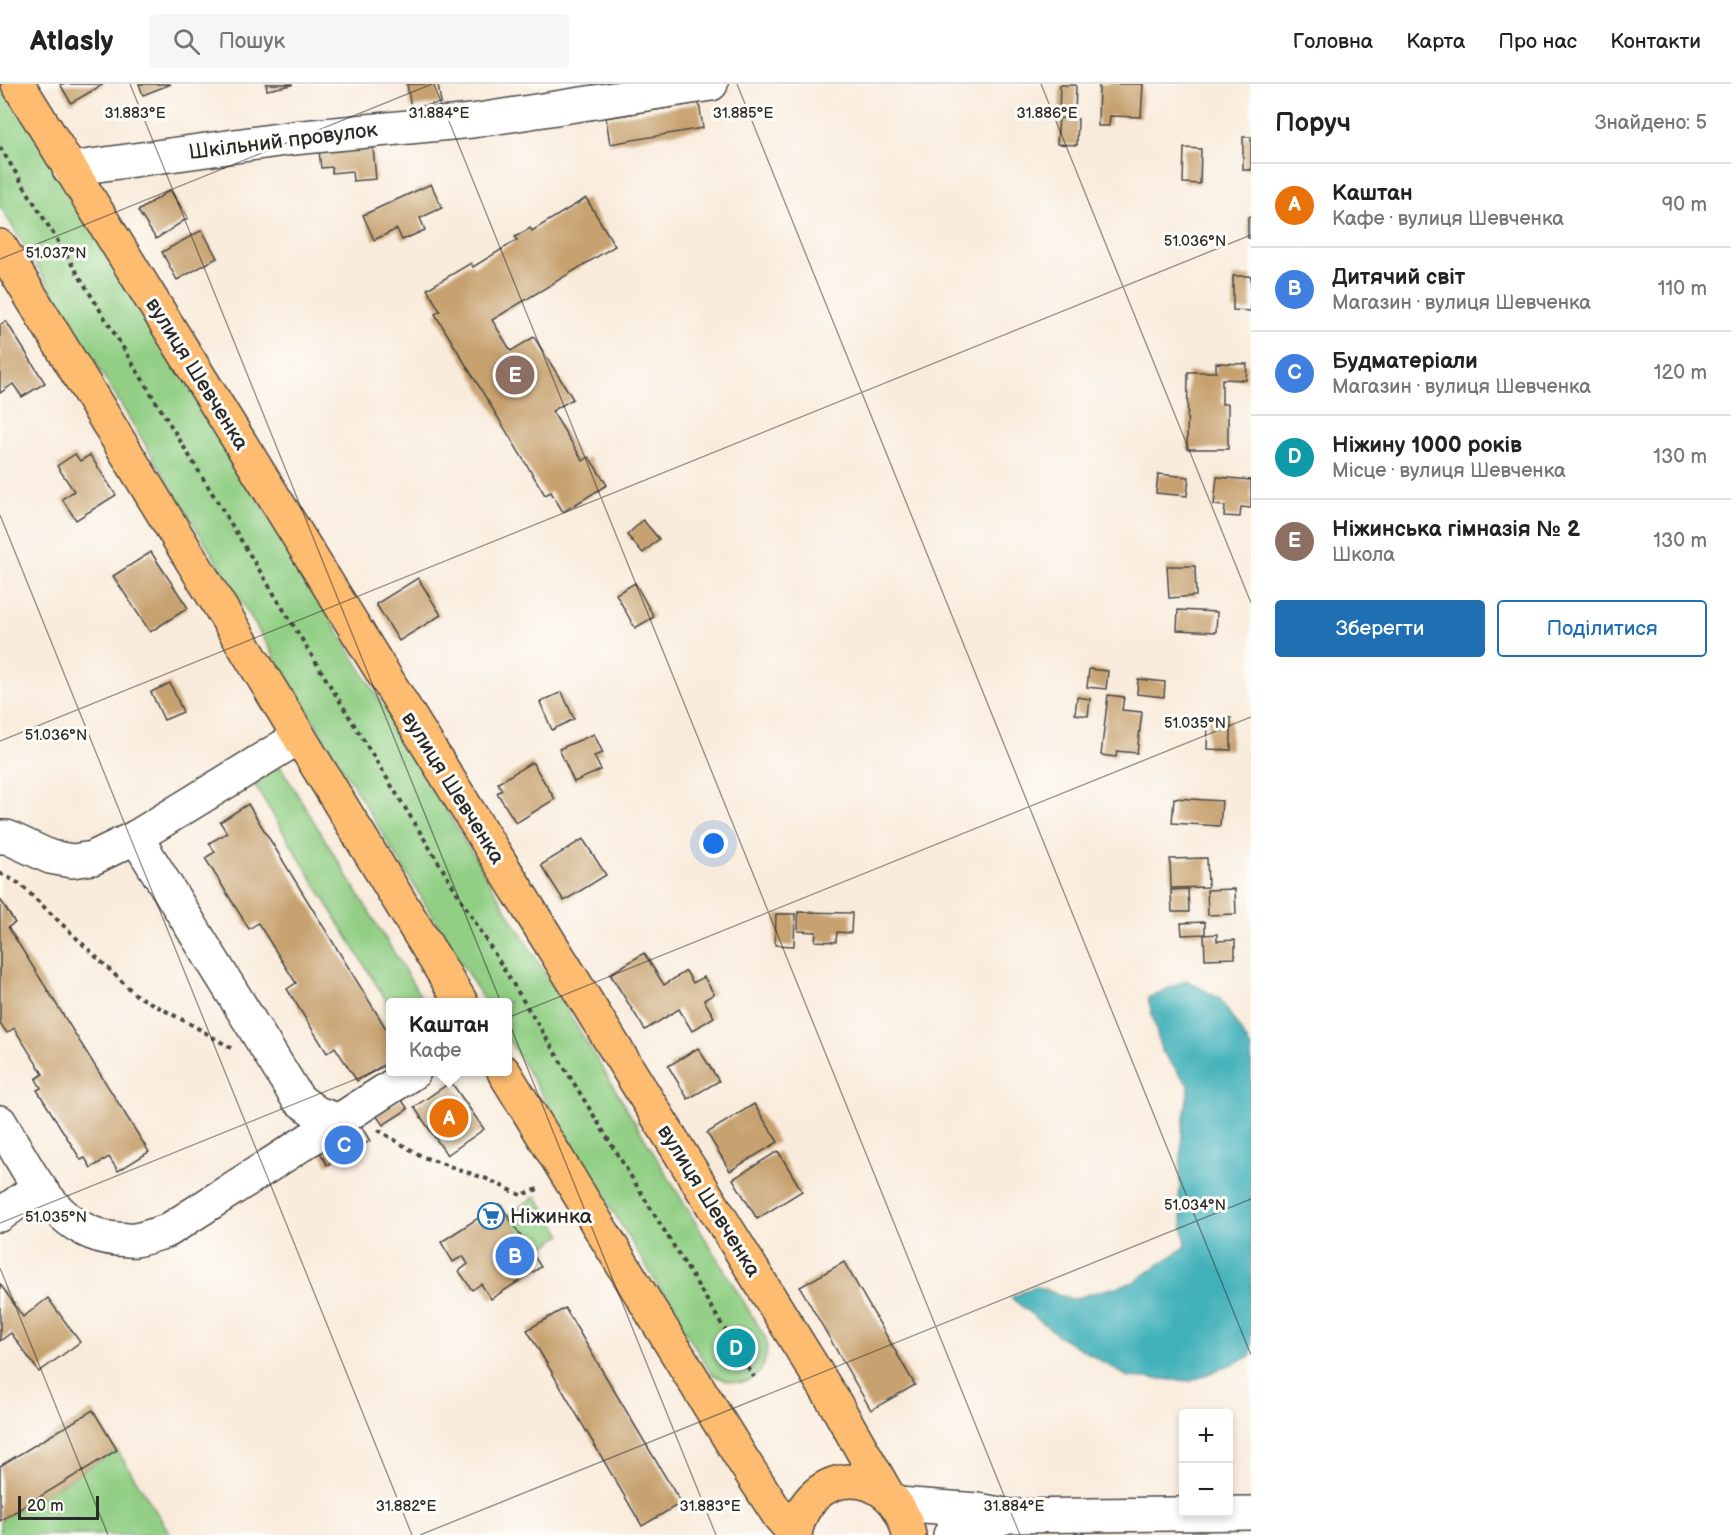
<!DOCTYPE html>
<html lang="uk">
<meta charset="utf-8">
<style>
body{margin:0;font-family:"Balsamiq Sans",sans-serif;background:#f6f6f6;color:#222}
.controls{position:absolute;right:18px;bottom:18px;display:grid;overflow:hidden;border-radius:6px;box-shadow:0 3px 9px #0003}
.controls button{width:54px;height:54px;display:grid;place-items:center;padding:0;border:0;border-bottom:2px solid #e0e0e0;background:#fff;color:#222;font:30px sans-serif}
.scale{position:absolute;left:18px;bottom:15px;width:81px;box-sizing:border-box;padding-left:6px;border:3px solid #2b2b2b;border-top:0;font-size:16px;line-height:21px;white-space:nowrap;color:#2b2b2b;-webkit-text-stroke:4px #fdfcf7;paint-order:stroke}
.you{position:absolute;left:714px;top:760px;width:21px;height:21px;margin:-15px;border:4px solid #fff;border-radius:50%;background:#1a73e8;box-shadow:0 0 0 9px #1a73e833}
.badge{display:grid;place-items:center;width:39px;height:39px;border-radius:50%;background:#1f6fb2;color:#fff;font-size:20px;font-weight:700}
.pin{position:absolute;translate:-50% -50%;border:3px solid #fff;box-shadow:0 2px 6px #0006}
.popup{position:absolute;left:386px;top:914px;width:126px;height:78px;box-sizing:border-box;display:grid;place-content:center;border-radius:6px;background:#fff;filter:drop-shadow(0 2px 4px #0005);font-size:20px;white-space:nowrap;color:#767676}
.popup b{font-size:22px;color:#222}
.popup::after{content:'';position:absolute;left:50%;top:100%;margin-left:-12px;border:12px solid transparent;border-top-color:#fff}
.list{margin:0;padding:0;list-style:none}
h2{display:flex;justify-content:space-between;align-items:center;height:78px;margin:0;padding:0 24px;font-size:26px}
h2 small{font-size:20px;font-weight:400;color:#767676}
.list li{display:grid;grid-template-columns:39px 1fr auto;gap:18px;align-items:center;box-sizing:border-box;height:84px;padding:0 24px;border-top:2px solid #e0e0e0}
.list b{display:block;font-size:22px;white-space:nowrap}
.list p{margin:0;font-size:20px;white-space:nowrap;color:#767676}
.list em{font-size:20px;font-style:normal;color:#767676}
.actions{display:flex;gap:12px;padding:18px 24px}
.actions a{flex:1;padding:14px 0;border:2px solid #1f6fb2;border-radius:6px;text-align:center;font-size:21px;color:#1f6fb2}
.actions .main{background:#1f6fb2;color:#fff}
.icon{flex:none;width:33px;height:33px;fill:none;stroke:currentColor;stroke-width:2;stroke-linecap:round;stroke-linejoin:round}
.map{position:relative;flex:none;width:1251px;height:1451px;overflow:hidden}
header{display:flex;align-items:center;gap:36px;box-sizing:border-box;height:84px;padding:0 30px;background:#fff;border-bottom:2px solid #e0e0e0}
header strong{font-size:28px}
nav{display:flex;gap:33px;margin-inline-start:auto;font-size:21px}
.search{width:420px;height:54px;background:#f6f6f6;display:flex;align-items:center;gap:15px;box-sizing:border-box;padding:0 21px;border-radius:6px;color:#767676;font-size:22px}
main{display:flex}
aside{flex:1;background:#fff}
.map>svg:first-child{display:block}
.green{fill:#92cf85;stroke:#5e7d58;stroke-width:1.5}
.water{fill:#40b0b9;stroke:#366e72;stroke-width:1.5}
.building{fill:#c7a270}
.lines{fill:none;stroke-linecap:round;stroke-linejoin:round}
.minor-casing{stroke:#4a4845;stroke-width:36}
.major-casing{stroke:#4a4845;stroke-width:36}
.path{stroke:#4a4845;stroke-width:4;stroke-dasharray:4.5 4.5;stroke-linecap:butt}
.minor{stroke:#fff;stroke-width:33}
.major{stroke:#fdbc6f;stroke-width:33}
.ticks{fill:none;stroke:#2b2b2b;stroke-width:1.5;stroke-opacity:0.45}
.labels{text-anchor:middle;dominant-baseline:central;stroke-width:6;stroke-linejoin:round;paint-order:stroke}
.street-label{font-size:21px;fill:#2b2b2b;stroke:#fdfcf7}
.poi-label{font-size:21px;fill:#2b2b2b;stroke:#fdfcf7;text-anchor:start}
.ticks-label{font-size:15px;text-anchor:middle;fill:#2b2b2b;stroke:#fdfcf7;stroke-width:6;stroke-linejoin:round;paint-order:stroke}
</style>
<header>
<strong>Atlasly</strong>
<div class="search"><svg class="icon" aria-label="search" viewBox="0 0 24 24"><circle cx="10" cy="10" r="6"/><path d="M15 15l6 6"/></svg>Пошук</div>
<nav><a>Головна</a><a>Карта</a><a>Про нас</a><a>Контакти</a></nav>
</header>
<main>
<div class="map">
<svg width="1251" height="1451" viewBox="0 0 1251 1451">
<rect width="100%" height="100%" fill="#fdfcf7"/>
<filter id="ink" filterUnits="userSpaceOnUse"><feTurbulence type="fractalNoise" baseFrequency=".0167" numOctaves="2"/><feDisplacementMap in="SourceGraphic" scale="12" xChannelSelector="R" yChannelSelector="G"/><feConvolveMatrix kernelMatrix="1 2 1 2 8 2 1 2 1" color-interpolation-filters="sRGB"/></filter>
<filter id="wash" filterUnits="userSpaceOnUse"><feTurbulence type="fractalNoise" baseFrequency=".008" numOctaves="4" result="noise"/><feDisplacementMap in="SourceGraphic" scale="24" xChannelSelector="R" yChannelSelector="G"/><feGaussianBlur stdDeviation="1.35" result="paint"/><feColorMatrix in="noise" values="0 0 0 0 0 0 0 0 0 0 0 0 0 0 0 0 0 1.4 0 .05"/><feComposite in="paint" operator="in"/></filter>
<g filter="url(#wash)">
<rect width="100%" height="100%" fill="#f9ebdb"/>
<g class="green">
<path d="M0 0H7L766 1255C771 1294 743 1310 711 1289L508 955V918H485L0 122Z"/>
<path d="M280 682 424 918H390V923L253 698Z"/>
<path d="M536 1112 562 1151 533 1170 507 1131Z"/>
<path d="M117 1366 171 1451H0V1437Z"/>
</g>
<path class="water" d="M1186 896 1220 915 1246 955 1251 965V1272L1191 1297 1128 1293 1059 1252 1011 1214 1035 1202 1072 1215 1134 1198 1186 1162 1179 1118 1182 1046 1189 1002 1161 966 1148 914Z"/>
<g id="blocks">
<g class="building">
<path d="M60 0H104L71 19Z"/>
<path d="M139 0H171L143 11Z"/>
<path d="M266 0H292V1L267 6Z"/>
<path d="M407 0H438L441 19 411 24Z"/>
<path d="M1099 0H1143L1141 33 1110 32 1109 42H1098Z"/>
<path d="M1060 1H1076L1075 31 1059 30Z"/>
<path d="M699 19 703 44 610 60 606 34Z"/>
<path d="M1059 34 1078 35 1077 61 1057 60Z"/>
<path d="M372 53 376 95 353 97 352 87 332 89V83L321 84 318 58Z"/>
<rect x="1243" y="53" width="8" height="33"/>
<path d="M1184 64 1201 65 1200 100 1183 99Z"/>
<path d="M431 100 442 124 420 134 425 146 402 156 397 145 374 156 363 131Z"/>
<path d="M170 106 188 134 156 155 138 127Z"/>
<path d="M586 114 615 162 492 236 511 267 534 253 573 315 552 327 583 377 589 373 607 401 563 428 551 408 545 411 435 230 440 227 427 205 471 179 473 183 517 156 515 153 530 144 532 147Z"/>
<rect x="1248" y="133" width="3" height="21"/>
<path d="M202 146 217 174 177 196 162 168Z"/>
<path d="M1233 192H1251V227L1233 226Z"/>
<path d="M6 237 45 299 22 313 13 300 0 309V241Z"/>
<path d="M1216 279 1247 280 1246 296 1222 295V320H1228V365H1187L1188 288H1216Z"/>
<path d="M75 370 80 377 90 371 116 411 76 436 62 415 74 407 57 382Z"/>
<path d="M1158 390 1189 393 1187 412 1156 409Z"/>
<path d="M1217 393 1251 396V424L1241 423 1240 433 1224 432 1225 422 1214 421Z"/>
<path d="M643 436 659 455 643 469 627 451Z"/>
<path d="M151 468 188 524 150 548 113 492Z"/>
<path d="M1167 482H1195L1196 512 1169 514Z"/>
<path d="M418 494 441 531 399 557 376 520Z"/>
<path d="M635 499 654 533 635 544 616 510Z"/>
<path d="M1178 526 1217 528 1216 548 1177 546Z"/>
<path d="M1089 585 1108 587 1106 605 1087 603Z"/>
<path d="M1138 595 1165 598 1164 613 1137 610Z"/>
<path d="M170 599 183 628 164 636 151 608Z"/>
<path d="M562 608 574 635 552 646 540 618Z"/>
<path d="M1108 611 1124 613 1122 626 1142 628 1137 669 1117 667 1116 673 1101 671Z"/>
<path d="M1077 613 1090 615 1088 632 1075 630Z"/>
<path d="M1208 633 1231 634V666L1207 665Z"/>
<path d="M594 650 603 669 594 672 601 686 574 698 559 665Z"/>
<path d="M532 678 555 715 516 739 497 709 502 706 498 699Z"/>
<path d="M1174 714 1222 717 1220 742 1172 739Z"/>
<path d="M248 720 390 951V977L357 997 335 963 327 969 287 905 296 899 258 839 249 845 205 774 215 768 209 759 227 749 220 738Z"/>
<path d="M583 755 606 791 564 817 541 781Z"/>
<path d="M1207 774 1208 803 1171 804 1170 775Z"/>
<path d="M1188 805 1189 828H1172L1171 806Z"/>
<path d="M1235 805 1236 830 1208 831 1207 806Z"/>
<path d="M0 815 15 839 8 843 149 1068 118 1087 109 1073 91 1084 85 1074 81 1076 37 1006 41 1004 36 995 43 990 14 944 7 949 0 939Z"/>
<path d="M798 828 852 829 851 849 837 848 836 858 815 857 816 848 798 847Z"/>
<path d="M776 830H795L794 862 775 861Z"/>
<path d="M1205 838V850L1182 851 1181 839Z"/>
<path d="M1217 850V857L1235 856V874L1205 875 1204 851Z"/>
<path d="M644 869 664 901 686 887 693 899 704 893 714 910 704 916 714 933 692 947 679 925 645 946 610 890Z"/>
<path d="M698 964 719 997 688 1015 668 982Z"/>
<path d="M451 998 484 1045 447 1071 414 1023Z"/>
<path d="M401 1015 408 1025 383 1041 376 1031Z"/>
<path d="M754 1020 778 1058 730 1087 707 1049Z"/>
<path d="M361 1042 370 1057 327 1081 319 1066Z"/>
<path d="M778 1067 802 1107 757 1135 733 1095Z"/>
<path d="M500 1120 541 1183 491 1215 481 1200 472 1206 459 1187 468 1180 463 1172 453 1178 441 1158Z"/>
<path d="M844 1178 915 1301 871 1326 800 1203Z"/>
<path d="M0 1200 23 1233 48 1214 80 1258 39 1288 11 1249 0 1257Z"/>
<path d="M565 1224 681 1419 642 1442 527 1246Z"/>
<path d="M93 1326 117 1366 0 1437V1382Z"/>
</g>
</g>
</g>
<g filter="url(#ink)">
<use href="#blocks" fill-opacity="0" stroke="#4a4845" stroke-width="1.5"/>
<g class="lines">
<defs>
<g id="minor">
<path d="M69 85 293 54 472 37 711 0"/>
<path d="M0 753H7L50 773 72 777 93 774 136 753 299 653"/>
<path d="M136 753 298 1015 317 1029 340 1037"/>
<path d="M0 1038C28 1084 55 1150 117 1155 123 1155 130 1157 135 1156 146 1154 157 1150 167 1147L414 988"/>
<path d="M0 1131 39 1103"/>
<path d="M898 1420 978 1426 1010 1432 1251 1429"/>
<path d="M950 1451 1002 1434"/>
</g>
<g id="major">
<path d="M18 0 835 1319 886 1408"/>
<path d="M0 162 461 918"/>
<path d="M504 988 742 1375 779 1432 795 1450"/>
<path d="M795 1451C807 1379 895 1379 909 1451"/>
</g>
</defs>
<use href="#minor" class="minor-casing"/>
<use href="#major" class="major-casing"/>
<g class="path">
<path d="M0 63 754 1293"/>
<path d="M0 789 20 800 136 911 194 942 231 964"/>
<path d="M378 1046 423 1073 487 1095 521 1111 541 1104"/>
</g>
<use href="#minor" class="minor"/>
<use href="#major" class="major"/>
</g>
</g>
<path class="ticks" d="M130 0 716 1451M434 0 1020 1451M737 0 1251 1271M1041 0 1251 519M0 175 432 0M0 431 412 1451M0 657 1251 151M0 1139 1251 633M0 1184 108 1451M420 1451 1251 1115"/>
<defs>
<symbol id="supermarket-ring" viewBox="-11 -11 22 22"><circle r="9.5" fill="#fdfcf7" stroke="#1f6fb2" stroke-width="1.5"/><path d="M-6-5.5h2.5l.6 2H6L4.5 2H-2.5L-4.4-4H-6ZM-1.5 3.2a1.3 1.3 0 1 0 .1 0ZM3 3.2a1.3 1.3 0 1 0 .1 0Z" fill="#1f6fb2"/></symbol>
</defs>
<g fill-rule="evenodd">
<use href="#supermarket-ring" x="476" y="1117" width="30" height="30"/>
</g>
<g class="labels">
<g class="street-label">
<text transform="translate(283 57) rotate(-7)">Шкільний провулок</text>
<text transform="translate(197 290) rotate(58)">вулиця Шевченка</text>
<text transform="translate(453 704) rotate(58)">вулиця Шевченка</text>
<text transform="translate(709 1117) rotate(58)">вулиця Шевченка</text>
</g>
<g class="poi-label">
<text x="510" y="1132">Ніжинка</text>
</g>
</g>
<g class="ticks-label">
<text x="439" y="34">31.884°E</text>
<text x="135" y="34">31.883°E</text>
<text x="743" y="34">31.885°E</text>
<text x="1047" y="34">31.886°E</text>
<text x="1195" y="162">51.036°N</text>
<text x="56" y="174">51.037°N</text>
<text x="1195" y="644">51.035°N</text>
<text x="56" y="656">51.036°N</text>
<text x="1195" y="1126">51.034°N</text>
<text x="56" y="1138">51.035°N</text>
<text x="406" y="1427">31.882°E</text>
<text x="710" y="1427">31.883°E</text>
<text x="1014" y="1427">31.884°E</text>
</g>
</svg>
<div class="controls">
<button>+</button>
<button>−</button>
</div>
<div class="scale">20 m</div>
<div class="you"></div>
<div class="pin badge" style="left:449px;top:1034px;background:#e8710a">A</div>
<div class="popup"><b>Каштан</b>Кафе</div>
<div class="pin badge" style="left:515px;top:1172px;background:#3f7fe0">B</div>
<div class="pin badge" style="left:344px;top:1061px;background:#3f7fe0">C</div>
<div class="pin badge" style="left:736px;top:1264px;background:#0f9aa8">D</div>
<div class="pin badge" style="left:515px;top:291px;background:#8d6e63">E</div>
</div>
<aside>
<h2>Поруч<small>Знайдено: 5</small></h2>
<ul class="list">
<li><span class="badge" style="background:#e8710a">A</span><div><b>Каштан</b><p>Кафе · вулиця Шевченка</p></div><em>90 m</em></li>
<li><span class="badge" style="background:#3f7fe0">B</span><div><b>Дитячий світ</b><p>Магазин · вулиця Шевченка</p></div><em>110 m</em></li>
<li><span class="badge" style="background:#3f7fe0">C</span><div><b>Будматеріали</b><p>Магазин · вулиця Шевченка</p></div><em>120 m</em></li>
<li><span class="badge" style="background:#0f9aa8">D</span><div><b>Ніжину 1000 років</b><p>Місце · вулиця Шевченка</p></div><em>130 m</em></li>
<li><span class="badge" style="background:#8d6e63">E</span><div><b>Ніжинська гімназія № 2</b><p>Школа</p></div><em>130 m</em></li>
</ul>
<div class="actions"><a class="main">Зберегти</a><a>Поділитися</a></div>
</aside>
</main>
